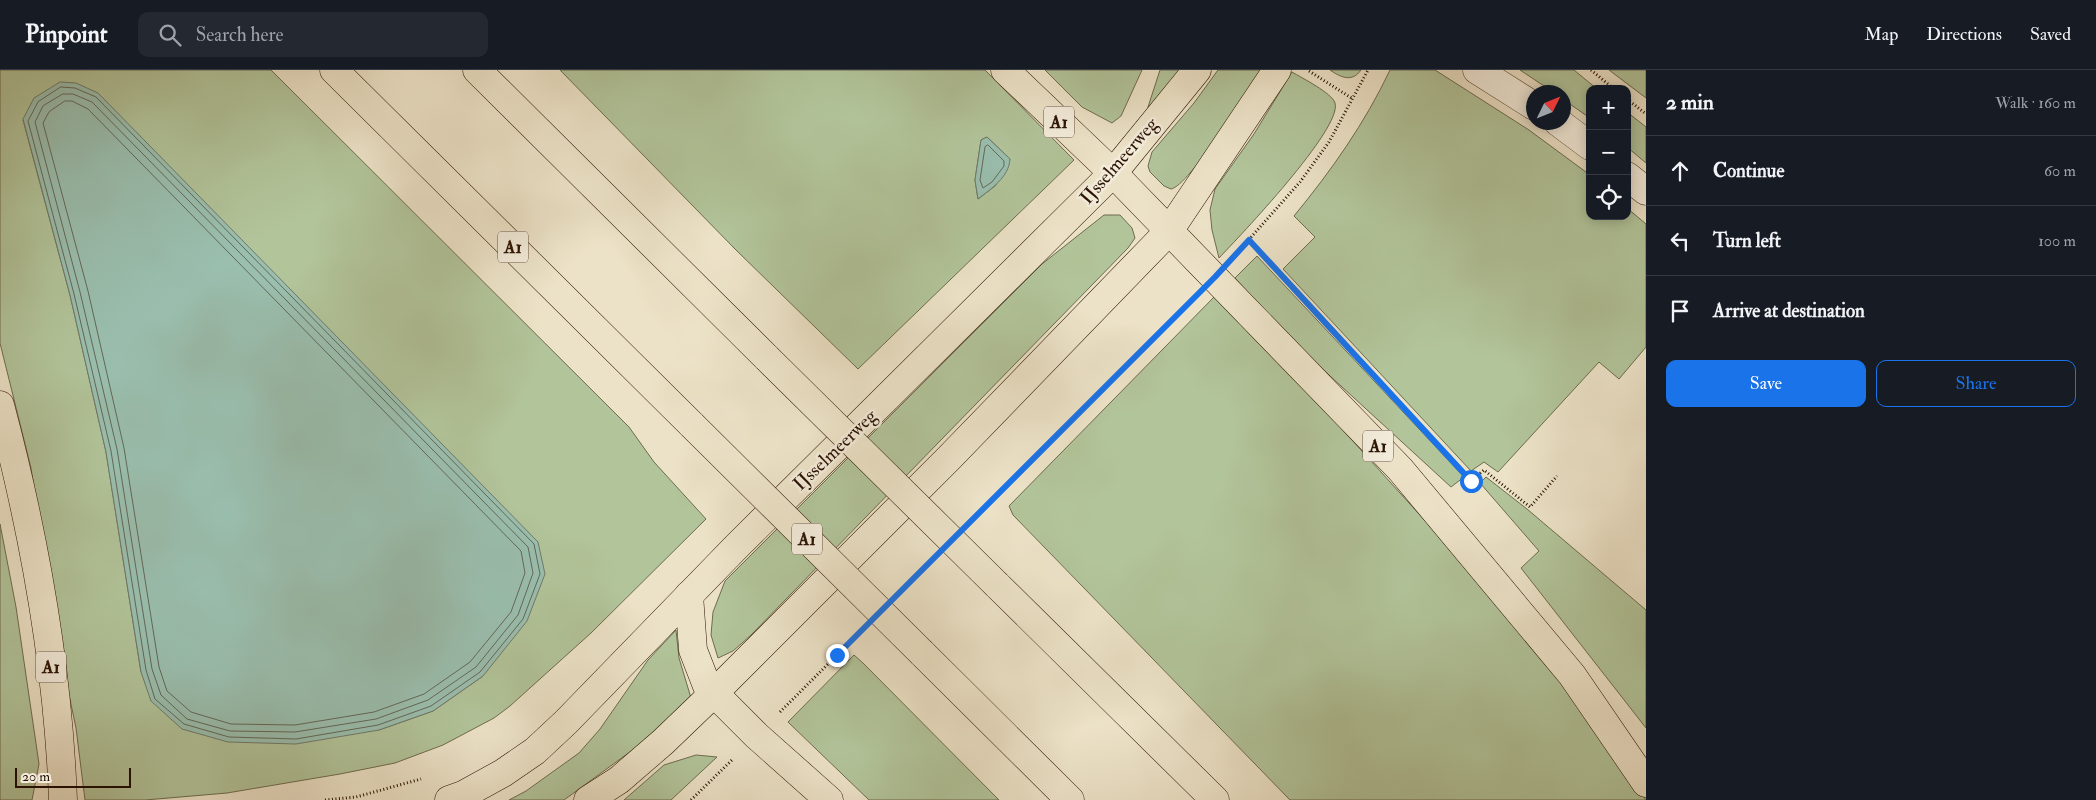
<!DOCTYPE html>
<meta charset="utf-8">
<style>
body{margin:0;font-family:"IM FELL Double Pica",serif;background:#242831;color:#f1f3f6}
.controls{position:absolute;right:15px;top:15px;display:grid;overflow:hidden;border-radius:10px;box-shadow:0 2px 12px #0003}
.controls button{width:45px;height:45px;display:grid;place-items:center;padding:0;border:0;border-bottom:1px solid #363941;background:#171b24;color:#f1f3f6;font:25px sans-serif}
.compass{position:absolute;left:1526px;top:15px;width:45px;height:45px;border-radius:50%;background:#171b24;box-shadow:0 2px 12px #0003;rotate:47deg}
.scale{position:absolute;left:15px;bottom:12px;width:116px;box-sizing:border-box;padding-left:5px;border:2px solid #2b1202;border-top:0;font-size:14px;line-height:18px;white-space:nowrap;color:#2b1202;-webkit-text-stroke:4px #f3ecdb;paint-order:stroke}
.stop{position:absolute;width:15px;height:15px;margin:-11px;border:4px solid #1a73e8;border-radius:50%;background:#fff}
.stop.end{background:#1a73e8;border-color:#fff;box-shadow:0 1px 5px #0008}
.list{margin:0;padding:0;list-style:none}
h2{display:flex;justify-content:space-between;align-items:center;height:65px;margin:0;padding:0 20px;font-size:21px}
h2 small{font-size:16px;font-weight:400;color:#9ea1a6}
.list li{display:grid;grid-template-columns:32px 1fr auto;gap:15px;align-items:center;box-sizing:border-box;height:70px;padding:0 20px;border-top:1px solid #363941}
.list b{display:block;font-size:19px;white-space:nowrap}
.list em{font-size:16px;font-style:normal;color:#9ea1a6}
.actions{display:flex;gap:10px;padding:15px 20px}
.actions a{flex:1;padding:11px 0;border:1px solid #1a73e8;border-radius:10px;text-align:center;font-size:18px;color:#1a73e8}
.actions .main{background:#1a73e8;color:#fff}
.icon{flex:none;width:28px;height:28px;fill:none;stroke:currentColor;stroke-width:2;stroke-linecap:round;stroke-linejoin:round}
.map{position:relative;flex:none;width:1646px;height:730px;overflow:hidden}
header{display:flex;align-items:center;gap:30px;box-sizing:border-box;height:70px;padding:0 25px;background:#171b24;border-bottom:1px solid #363941}
header strong{font-size:24px}
nav{display:flex;gap:28px;margin-inline-start:auto;font-size:18px}
.search{width:350px;height:45px;background:#242831;display:flex;align-items:center;gap:12px;box-sizing:border-box;padding:0 18px;border-radius:10px;color:#9ea1a6;font-size:19px}
main{display:flex}
aside{flex:1;background:#171b24}
.map>svg:first-child{display:block}
.green{fill:#b2c49a;stroke:#6e6b4e;fill-rule:evenodd}
.water{fill:#9abfaf;stroke:#6e7a6a}
.lines{fill:none;stroke-linecap:round;stroke-linejoin:round}
.shore{stroke:#626858;stroke-width:1}
.minor-casing{stroke:#5b4633;stroke-width:29}
.major-casing{stroke:#2b1202;stroke-width:29}
.highway-casing{stroke:#2b1202;stroke-width:29}
.path{stroke:#2b1202;stroke-width:3;stroke-dasharray:1 2.5;stroke-linecap:butt}
.minor{stroke:#f3ecdb;stroke-width:28}
.major{stroke:#ece2c7;stroke-width:28}
.highway{stroke:#ece2c7;stroke-width:28}
.highway-bridge-casing{stroke:#2b1202;stroke-width:29;stroke-linecap:butt}
.highway-bridge{stroke:#ece2c7;stroke-width:28}
.route{stroke:#1a73e8;stroke-width:6}
.labels{text-anchor:middle;dominant-baseline:central;stroke-width:5;stroke-linejoin:round;paint-order:stroke}
.shield{fill:#f3ecdb;stroke:#675343;stroke-width:1}
.shield-label{font-size:18px;font-weight:bold;fill:#2b1202}
.street-label{font-size:19px;fill:#2b1202;stroke:#f3ecdb}
</style>
<header>
<strong>Pinpoint</strong>
<div class="search"><svg class="icon" aria-label="search" viewBox="0 0 24 24"><circle cx="10" cy="10" r="6"/><path d="M15 15l6 6"/></svg>Search here</div>
<nav><a>Map</a><a>Directions</a><a>Saved</a></nav>
</header>
<main>
<div class="map">
<svg width="1646" height="730" viewBox="0 0 1646 730">
<rect width="100%" height="100%" fill="#ece2c7"/>
<filter id="stains"><feTurbulence type="fractalNoise" baseFrequency=".004" numOctaves="4"/><feColorMatrix values="0 0 0 0 .2 0 0 0 0 .09 0 0 0 0 .02 0 0 0 .5 -.17"/></filter>
<radialGradient id="worn" r=".72"><stop offset=".6" stop-color="#630" stop-opacity="0"/><stop offset="1" stop-color="#630" stop-opacity=".3"/></radialGradient>
<g class="green">
<path d="M0 0H271L629 357 654 392 706 449 591 563 510 636 494 648 443 675 395 693 340 704 227 723 145 730H85L76 658 60 582 31 398 0 273ZM23 50 483 606 433 641 379 660 141 602 106 382 70 225Z"/>
<path d="M560 0H985L1074 90 858 299 736 180ZM987 67 1010 89 995 116 978 129 975 110 981 70Z"/>
<path d="M1045 0H1142L1121 46 1112 53 1082 37Z"/>
<path d="M1160 0H1187L1148 38V37Z"/>
<path d="M1218 0H1261C1249 20 1189 116 1171 119L1164 116 1150 102 1148 96 1152 82 1194 33Z"/>
<path d="M1330 0H1361C1352 13 1340 7 1330 0Z"/>
<path d="M1390 0H1435L1529 60 1590 105V146H1627V138L1646 154V277L1619 309 1599 292 1498 402 1484 392 1471 401 1283 199 1315 167 1294 146C1331 101 1365 53 1390 0Z"/>
<path d="M1520 0H1574L1597 19H1590V48L1564 30V22H1553Z"/>
<path d="M1609 0H1646V28Z"/>
<path d="M1292 2C1302 8 1332 23 1335 33 1343 58 1239 167 1219 188L1212 160 1210 140 1215 119 1254 64Z"/>
<path d="M1627 42 1646 57V93L1627 77Z"/>
<path d="M1104 145H1120L1132 158 1135 168 1128 178 751 565 733 581 718 588 711 565 713 542 725 511 1042 194Z"/>
<path d="M1257 186 1464 407 1451 417 1304 282 1235 208Z"/>
<path d="M1216 225 1274 284 1448 476 1581 637 1646 730H1290L1013 445 1009 436Z"/>
<path d="M1486 407 1527 439 1646 540V658L1521 498 1539 481 1480 413Z"/>
<path d="M0 454 16 537 39 694 32 730H0Z"/>
<path d="M676 560 679 588 691 628 649 668 564 730H509L526 721 579 683 600 659 648 590Z"/>
<path d="M854 585 863 593 999 730H869L788 652Z"/>
<path d="M696 685 717 687 671 730H624L664 695Z"/>
</g>
<g class="water">
<path d="M60 12 76 13 98 23 538 472 545 504 527 551 483 606 433 641 379 660 296 674 228 672 182 659 151 631 141 602 106 382 70 225 23 49 34 28Z"/>
<path d="M987 67 1010 89C1009 107 991 119 978 129L975 110 981 70Z"/>
</g>
<g class="lines">
<g class="shore">
<path d="M61 17 75 18 96 27 534 474 540 504 523 549 480 602 431 636 378 655 296 669 229 667 184 654 155 629 146 600 111 381 74 224 28 51 38 32Z"/>
<path d="M63 24H73L92 32 528 477 533 503 518 545 476 597 428 630 376 649 295 662 230 661 187 649 161 625 152 599 117 379 80 222 35 52 43 36Z"/>
<path d="M65 31H72L88 39 521 481 525 503 511 542 470 592 424 624 374 642 295 655 231 654 191 642 167 621 159 597 124 378 88 221 43 53 49 42Z"/>
<path d="M988 75 1004 91V96L992 112 983 118 980 110 985 77Z"/>
</g>
<defs>
<g id="minor">
<path d="M1477 0 1534 36"/>
<path d="M1558 52 1590 76"/>
<path d="M1627 106 1646 121"/>
</g>
<g id="major">
<path d="M449 730 463 725 503 703 535 681 566 652 737 476 1113 103 1197 0"/>
<path d="M588 730 619 710 663 672 713 624 949 388 1169 161 1277 0"/>
</g>
<g id="highway">
<path d="M334 0 692 355"/>
<path d="M477 0 767 288"/>
<path d="M1005 0 1113 103 1400 399 1572 605 1646 713"/>
<path d="M0 335C34 463 58 597 63 730"/>
<path d="M997 515 1215 730"/>
<path d="M689 525 693 580 707 616 757 666 829 730"/>
<path d="M922 583 1070 730"/>
</g>
</defs>
<use href="#minor" class="minor-casing"/>
<use href="#major" class="major-casing"/>
<use href="#highway" class="highway-casing"/>
<g class="path">
<path d="M1591 0 1614 19"/>
<path d="M1309 1 1353 29"/>
<path d="M1627 29 1646 44"/>
<path d="M1249 170 1471 411 1484 400 1530 437 1557 406"/>
<path d="M1237 183 1300 112 1329 72 1368 0"/>
<path d="M977 446 1191 231"/>
<path d="M904 518 928 494"/>
<path d="M780 642 857 565"/>
<path d="M325 730 356 727 421 709"/>
<path d="M691 730 733 689"/>
</g>
<use href="#minor" class="minor"/>
<use href="#major" class="major"/>
<use href="#highway" class="highway"/>
<defs>
<g id="highway-bridge">
<path d="M767 288 997 515"/>
<path d="M692 355 922 583"/>
</g>
</defs>
<use href="#highway-bridge" class="highway-bridge-casing"/>
<use href="#highway-bridge" class="highway-bridge"/>
</g>
<g class="lines">
<path class="route" d="M837 585 1215 207 1249 170 1471 411"/>
</g>
<g class="labels">
<g class="shield">
<rect x="1044" y="36.5" width="30" height="31" rx="4"/>
<rect x="498" y="161.5" width="30" height="31" rx="4"/>
<rect x="1363" y="360.5" width="30" height="31" rx="4"/>
<rect x="792" y="453.5" width="30" height="31" rx="4"/>
<rect x="36" y="581.5" width="30" height="31" rx="4"/>
</g>
<g class="shield-label">
<text x="1059" y="52">A1</text>
<text x="513" y="177">A1</text>
<text x="1378" y="376">A1</text>
<text x="807" y="469">A1</text>
<text x="51" y="597">A1</text>
</g>
<g class="street-label">
<text transform="translate(1119 91) rotate(-49)">IJsselmeerweg</text>
<text transform="translate(835 380) rotate(-44)">IJsselmeerweg</text>
</g>
</g>
<rect width="100%" height="100%" filter="url(#stains)"/>
<rect width="100%" height="100%" fill="url(#worn)"/>
</svg>
<div class="controls">
<button>+</button>
<button>−</button>
<button><svg class="icon" aria-label="locate" viewBox="0 0 24 24"><circle cx="12" cy="12" r="6"/><path d="M12 2v4M12 18v4M2 12h4M18 12h4"/></svg></button>
</div>
<svg class="compass" viewBox="-18 -18 36 36"><path d="M0-13l5 13h-10z" fill="#e53935"/><path d="M0 13l5-13h-10z" fill="#9ea1a6"/></svg>
<div class="scale">20 m</div>
<div class="stop" style="left:1471px;top:411px"></div>
<div class="stop end" style="left:837px;top:585px"></div>
</div>
<aside>
<h2>2 min<small>Walk · 160 m</small></h2>
<ul class="list">
<li><svg class="icon" aria-label="ahead" viewBox="0 0 24 24"><path d="M12 20V5M6 11l6-6 6 6"/></svg><div><b>Continue</b></div><em>60 m</em></li>
<li><svg class="icon" aria-label="left" viewBox="0 0 24 24"><path d="M17 20v-9H6M10 6l-5 5 5 5"/></svg><div><b>Turn left</b></div><em>100 m</em></li>
<li><svg class="icon" aria-label="arrive" viewBox="0 0 24 24"><path d="M6 21V4h12l-3 4 3 4H6"/></svg><div><b>Arrive at destination</b></div></li>
</ul>
<div class="actions"><a class="main">Save</a><a>Share</a></div>
</aside>
</main>
